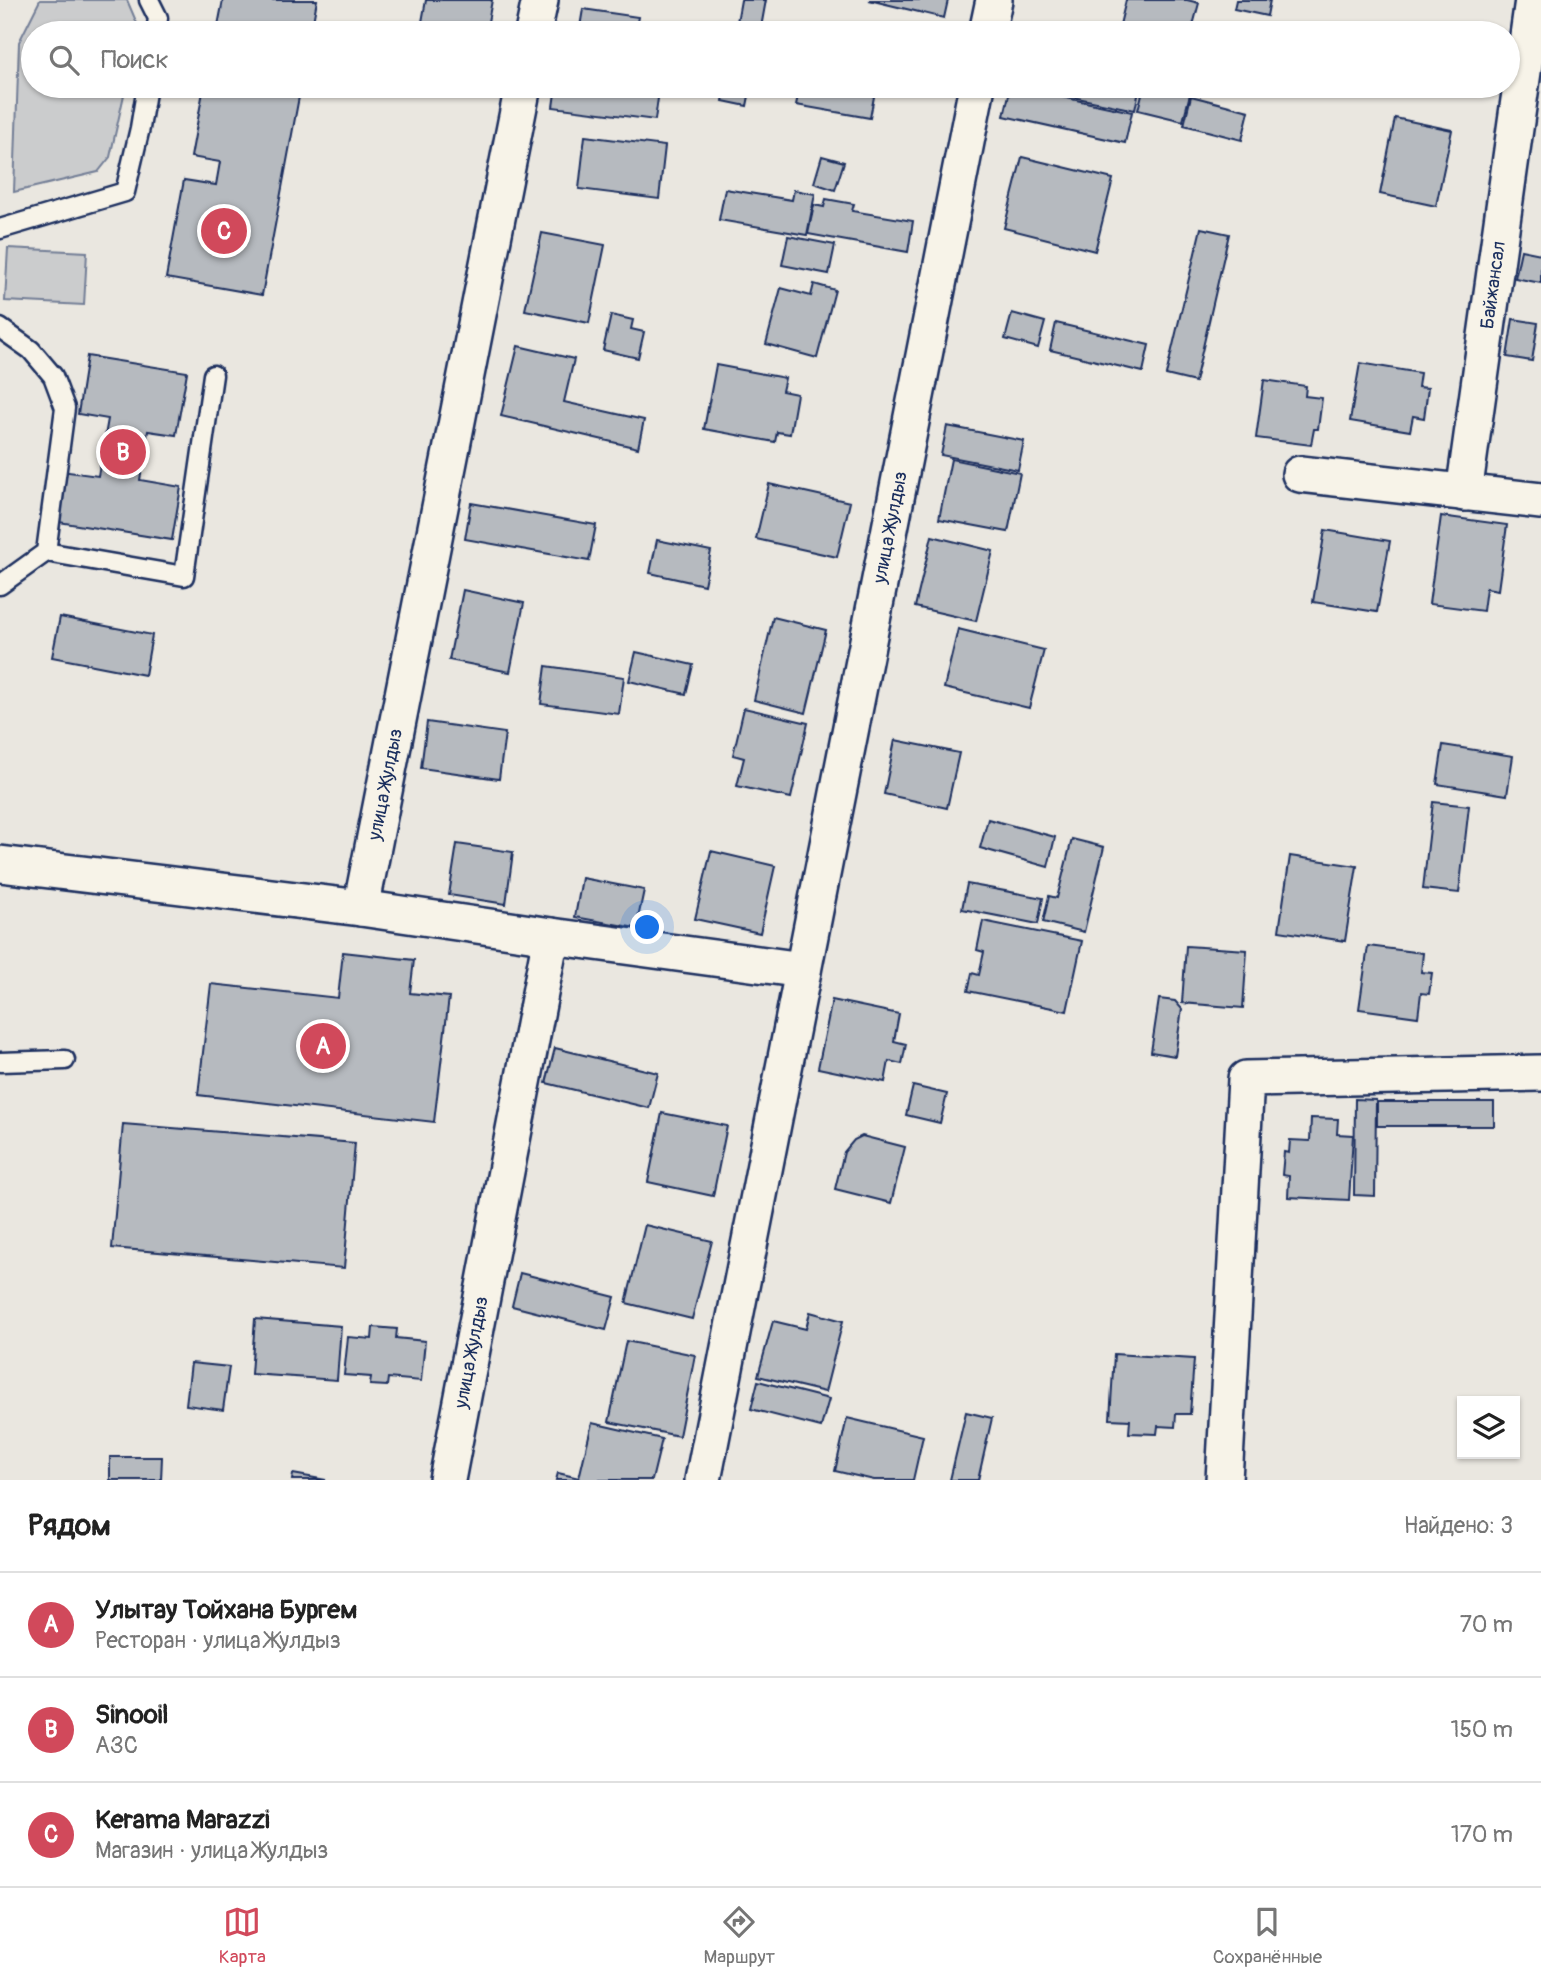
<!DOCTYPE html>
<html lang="ru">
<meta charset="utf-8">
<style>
body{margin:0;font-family:Pangolin,sans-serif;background:#f2f2f2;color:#222}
.controls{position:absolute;right:21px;bottom:21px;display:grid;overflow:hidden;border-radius:0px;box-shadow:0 2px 5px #0004}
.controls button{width:63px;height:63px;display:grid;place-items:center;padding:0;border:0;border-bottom:2px solid #e0e0e0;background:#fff;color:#222;font:35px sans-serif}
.you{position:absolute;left:648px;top:928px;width:24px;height:24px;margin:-18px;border:5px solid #fff;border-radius:50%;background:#1a73e8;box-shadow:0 0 0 10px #1a73e833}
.badge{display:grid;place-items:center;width:46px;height:46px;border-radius:50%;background:#d1495b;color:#fff;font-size:23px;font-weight:700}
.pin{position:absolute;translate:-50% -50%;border:4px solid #fff;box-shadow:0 2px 7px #0006}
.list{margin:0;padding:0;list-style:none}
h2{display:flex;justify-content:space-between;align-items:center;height:91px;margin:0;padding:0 28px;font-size:30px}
h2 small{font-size:23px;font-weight:400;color:#767676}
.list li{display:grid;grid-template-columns:46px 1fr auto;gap:21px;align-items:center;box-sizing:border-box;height:105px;padding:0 28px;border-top:2px solid #e0e0e0}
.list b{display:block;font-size:26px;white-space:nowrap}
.list p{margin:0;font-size:23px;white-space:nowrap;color:#767676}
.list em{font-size:23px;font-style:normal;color:#767676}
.icon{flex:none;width:38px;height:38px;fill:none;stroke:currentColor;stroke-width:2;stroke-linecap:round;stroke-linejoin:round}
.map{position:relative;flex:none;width:1541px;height:1480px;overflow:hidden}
.search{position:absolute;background:#fff;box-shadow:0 2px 5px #0004;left:21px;right:21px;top:21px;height:77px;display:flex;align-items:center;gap:18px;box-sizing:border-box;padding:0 24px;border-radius:38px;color:#767676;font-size:26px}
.sheet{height:406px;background:#fff}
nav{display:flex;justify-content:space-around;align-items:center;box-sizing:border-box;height:98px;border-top:2px solid #e0e0e0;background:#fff;font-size:19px;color:#767676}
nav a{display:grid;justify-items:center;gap:4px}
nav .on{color:#d1495b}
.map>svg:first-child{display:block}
.green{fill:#cbcccd;stroke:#737e96;stroke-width:2}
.building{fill:#b6babf;stroke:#1b2f5e;stroke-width:2}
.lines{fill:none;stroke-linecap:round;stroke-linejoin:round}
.service-casing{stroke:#1b2f5e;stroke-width:23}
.minor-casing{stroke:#1b2f5e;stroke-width:40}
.service{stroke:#f7f3e8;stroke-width:18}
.minor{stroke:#f7f3e8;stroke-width:35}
.labels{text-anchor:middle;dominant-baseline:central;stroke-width:6;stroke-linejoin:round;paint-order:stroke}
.street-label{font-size:19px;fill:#1b2f5e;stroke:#f7f3e8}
</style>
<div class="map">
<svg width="1541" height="1480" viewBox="0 0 1541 1480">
<rect width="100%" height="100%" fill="#eae7e0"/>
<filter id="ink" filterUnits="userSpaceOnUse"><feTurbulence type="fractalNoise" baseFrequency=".0143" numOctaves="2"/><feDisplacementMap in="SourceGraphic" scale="14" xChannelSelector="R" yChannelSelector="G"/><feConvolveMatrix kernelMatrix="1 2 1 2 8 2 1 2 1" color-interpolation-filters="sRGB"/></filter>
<g filter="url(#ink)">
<g class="green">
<path d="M40 0H127L139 28 138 33H33V86H126L110 157 98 172 14 192 19 42Z"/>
<path d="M8 248 87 252 84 305 5 301Z"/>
</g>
<g class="building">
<path d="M223 0H317L311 33H229L217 31Z"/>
<path d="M426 0H492L486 33H420Z"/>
<path d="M741 0H766L760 33H735Z"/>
<path d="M869 0H948L944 18Z"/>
<path d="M1126 0H1187L1199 3 1191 33H1118Z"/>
<path d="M1236 0H1270L1267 16 1234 9Z"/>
<path d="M583 9 638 17 635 33H579Z"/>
<path d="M204 86H301L262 295 166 278 184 180 216 185 220 162 191 157Z"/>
<path d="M556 86H622L659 91 655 120 553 107Z"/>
<path d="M726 86H751L747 106 723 101Z"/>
<path d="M800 86H876L870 118 796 105Z"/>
<path d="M1011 86 1132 112 1125 143 1004 116Z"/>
<path d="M1020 86H1140L1135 110Z"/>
<path d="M1144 86H1155L1190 94 1183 121 1138 110Z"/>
<path d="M1191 96 1249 111 1242 140 1184 125Z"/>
<path d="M1395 118 1452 130 1436 206 1380 194Z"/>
<path d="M585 136 665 146 659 199 579 189Z"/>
<path d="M822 156 844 162 835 190 814 183Z"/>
<path d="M1022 157 1113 179 1095 251 1004 228Z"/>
<path d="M725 189 792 200 794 190 815 194 807 235 719 220Z"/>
<path d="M826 199 854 204 852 211 913 221 908 252 808 234 814 205 824 207Z"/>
<path d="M1201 228 1229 234 1195 382 1166 375Z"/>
<path d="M542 233 605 245 589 323 525 310Z"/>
<path d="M788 236 835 245 829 274 782 265Z"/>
<path d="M1521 250 1541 254V283L1515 278Z"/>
<path d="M814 284 835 290 817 358 766 344 781 288 811 296Z"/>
<path d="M1012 313 1045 322 1038 348 1005 339Z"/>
<path d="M611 315 633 320 631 329 644 332 638 358 603 350Z"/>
<path d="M1513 319 1538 323 1532 361 1507 357Z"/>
<path d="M1056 323 1149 345 1143 372 1050 350Z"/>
<path d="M518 346 574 359 564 402 644 420 638 448 501 416Z"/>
<path d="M87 356 187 372 176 435 148 431 140 480 181 487 172 540 46 520 54 470 98 476 108 419 78 414Z"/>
<path d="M1360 363 1420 373 1418 387 1428 388 1424 418 1413 416 1410 431 1350 421Z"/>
<path d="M716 365 785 378 782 391 797 394 790 434 777 432 775 442 704 429Z"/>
<path d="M1264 380 1306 386 1305 396 1322 398 1318 429H1314L1311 445 1256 438Z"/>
<path d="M947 426 1024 441 1018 470 941 455Z"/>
<path d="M951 459 1020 473 1008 532 939 519Z"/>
<path d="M769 484 850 502 837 557 756 539Z"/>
<path d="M471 503 596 525 589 561 465 539Z"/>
<path d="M1441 516 1507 525 1498 590 1486 588 1483 611 1429 604Z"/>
<path d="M1325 530 1390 541 1377 612 1313 602Z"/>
<path d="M932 536 993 551 976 621 915 607Z"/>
<path d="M657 540 711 551 704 585 650 573Z"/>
<path d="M463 590 524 603 510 672 449 660Z"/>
<path d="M60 617 152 635 145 675 52 657Z"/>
<path d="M773 617 826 630 806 713 754 700Z"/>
<path d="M958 629 1044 650 1029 708 944 688Z"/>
<path d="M636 652 693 665 686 694 629 681Z"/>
<path d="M546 666 624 677 619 714 541 704Z"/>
<path d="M744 708 808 723 791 798 737 786 744 758 733 755Z"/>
<path d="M427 722 505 733 499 779 421 768Z"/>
<path d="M895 740 959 753 947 808 884 794Z"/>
<path d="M1443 745 1513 756 1507 795 1437 784Z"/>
<path d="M1433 802 1469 806 1459 893 1423 889Z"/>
<path d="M988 819 1055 837 1048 867 980 848Z"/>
<path d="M1072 839 1104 847 1084 932 1043 922 1049 896 1057 898Z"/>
<path d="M457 844 513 852 506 904 449 895Z"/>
<path d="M711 851 775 866 760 933 695 919Z"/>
<path d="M1290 856 1357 866 1345 941 1279 931Z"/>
<path d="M582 878 644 890 636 928 575 917Z"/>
<path d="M967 884 1043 898 1038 924 962 909Z"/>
<path d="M983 921 1082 941 1067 1011 968 991 972 973 979 975 984 952 977 950Z"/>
<path d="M1186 946 1247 950 1243 1008 1182 1003Z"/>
<path d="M1368 946 1423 953 1421 972 1432 973 1429 994 1421 993 1418 1017 1359 1009Z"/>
<path d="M343 952 414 960 410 993 449 997 434 1122 198 1095 211 984 338 998Z"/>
<path d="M1159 999 1175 1001 1182 1009 1175 1056 1151 1052Z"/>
<path d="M832 1000 899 1014 894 1041 906 1044 902 1064 889 1061 885 1082 818 1068Z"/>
<path d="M555 1048 658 1073 649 1108 546 1083Z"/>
<path d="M913 1086 947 1094 940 1123 906 1115Z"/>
<path d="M1355 1099 1376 1100 1375 1196 1354 1195Z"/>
<rect x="1377" y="1102" width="117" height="24"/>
<path d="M662 1113 727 1126 713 1196 648 1182Z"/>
<path d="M1311 1118 1338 1119 1337 1134 1353 1135 1349 1200 1288 1197 1289 1176 1282 1175 1284 1152 1289 1153 1290 1140 1310 1141Z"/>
<path d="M123 1124 355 1143 344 1268 112 1248Z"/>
<path d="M862 1136 905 1147 891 1203 835 1189 844 1152 854 1140Z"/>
<path d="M645 1225 712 1241 692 1319 626 1303Z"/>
<path d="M520 1273 615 1297 606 1330 512 1306Z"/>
<path d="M810 1312 843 1321 825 1392 758 1376 773 1321 806 1329Z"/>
<path d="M255 1319 341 1326 337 1380 251 1374Z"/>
<path d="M373 1327 397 1329 396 1338 425 1341 421 1381 388 1378 387 1386 370 1385 371 1377 344 1375 348 1337 372 1339Z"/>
<path d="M626 1341 695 1355 679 1436 609 1422Z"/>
<path d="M1114 1354 1194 1359 1190 1414H1176L1175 1427 1158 1426 1157 1434 1129 1433 1130 1420 1110 1419Z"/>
<path d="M191 1363 229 1367 223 1410 186 1405Z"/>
<path d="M758 1381 829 1399 821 1427 751 1409Z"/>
<path d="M966 1412 992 1418 978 1480H950Z"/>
<path d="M847 1418 923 1436 913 1480H874L835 1471Z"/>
<path d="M592 1423 662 1439 652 1480H556L558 1473 579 1478Z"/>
<path d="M110 1457H162L161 1480H110Z"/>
<path d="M293 1474 326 1480H292Z"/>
</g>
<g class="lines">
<defs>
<g id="service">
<path d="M149 0 158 18 156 33"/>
<path d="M0 229 125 192 140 128 147 86"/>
<path d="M0 328 31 350 53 376 65 408 46 552 0 585"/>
<path d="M46 552 184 576 213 375"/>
<path d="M0 1062 65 1060"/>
</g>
<g id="minor">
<path d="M533 33 540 0"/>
<path d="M987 33 994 0"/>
<path d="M1300 474 1541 501"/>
<path id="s1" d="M1464 493 1533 0"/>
<path d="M0 864 361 908 551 936 803 970"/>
<path id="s2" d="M361 908 523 86"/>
<path id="s3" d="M447 1480 551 936"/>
<path id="s4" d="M703 1480 977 86"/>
<path d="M1224 1480 1246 1079 1541 1073"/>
</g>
</defs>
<use href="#service" class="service-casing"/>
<use href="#minor" class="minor-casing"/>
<use href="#service" class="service"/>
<use href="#minor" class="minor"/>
</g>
</g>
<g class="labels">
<g class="street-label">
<text stroke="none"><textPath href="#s1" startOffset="210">Байжансал</textPath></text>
<text stroke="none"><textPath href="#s4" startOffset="971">улица Жулдыз</textPath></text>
<text stroke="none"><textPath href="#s2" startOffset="126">улица Жулдыз</textPath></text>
<text stroke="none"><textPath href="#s3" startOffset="130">улица Жулдыз</textPath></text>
</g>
</g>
</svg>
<div class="controls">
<button><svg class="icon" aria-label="layers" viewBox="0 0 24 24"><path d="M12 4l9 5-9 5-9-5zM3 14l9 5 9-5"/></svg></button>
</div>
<div class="you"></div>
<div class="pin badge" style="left:323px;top:1046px">A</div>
<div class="pin badge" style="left:123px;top:452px">B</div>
<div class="pin badge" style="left:224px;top:231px">C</div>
<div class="search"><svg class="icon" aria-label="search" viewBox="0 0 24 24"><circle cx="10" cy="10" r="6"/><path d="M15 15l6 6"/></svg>Поиск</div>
</div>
<section class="sheet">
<h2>Рядом<small>Найдено: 3</small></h2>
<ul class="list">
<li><span class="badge">A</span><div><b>Улытау Тойхана Бургем</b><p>Ресторан · улица Жулдыз</p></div><em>70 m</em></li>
<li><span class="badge">B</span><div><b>Sinooil</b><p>АЗС</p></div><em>150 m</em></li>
<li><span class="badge">C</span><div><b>Kerama Marazzi</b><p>Магазин · улица Жулдыз</p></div><em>170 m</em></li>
</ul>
</section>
<nav>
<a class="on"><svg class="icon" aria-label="map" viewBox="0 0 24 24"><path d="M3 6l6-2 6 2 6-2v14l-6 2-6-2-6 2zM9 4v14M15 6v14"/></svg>Карта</a>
<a><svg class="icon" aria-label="directions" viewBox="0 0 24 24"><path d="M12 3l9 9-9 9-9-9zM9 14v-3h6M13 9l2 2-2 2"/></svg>Маршрут</a>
<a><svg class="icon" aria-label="saved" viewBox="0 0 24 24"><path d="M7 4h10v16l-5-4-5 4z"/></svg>Сохранённые</a>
</nav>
